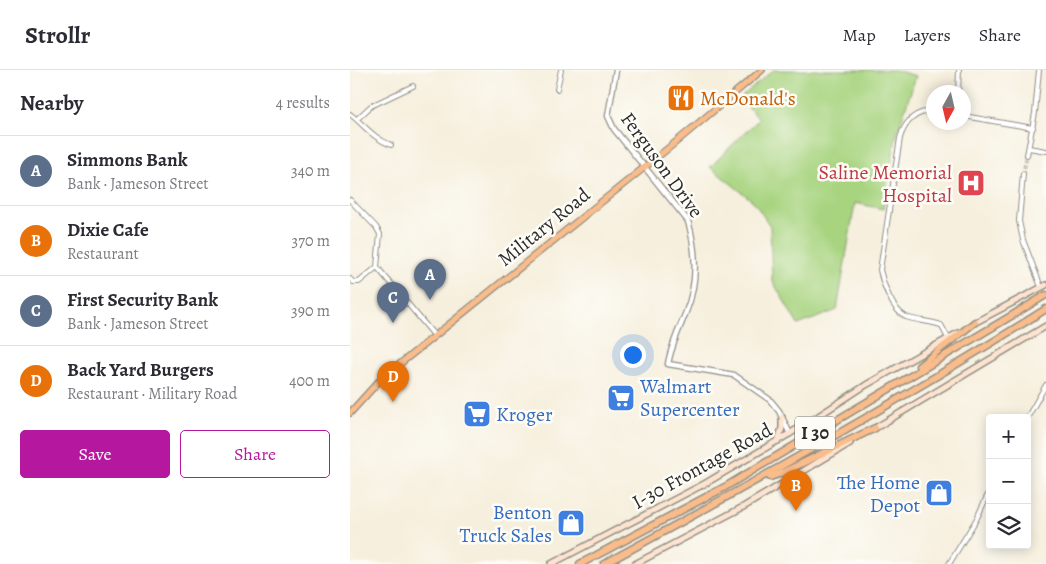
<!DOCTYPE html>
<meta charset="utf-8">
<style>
body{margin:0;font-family:Alegreya,serif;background:#f7f7f7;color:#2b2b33}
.controls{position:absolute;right:15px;bottom:15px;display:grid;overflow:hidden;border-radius:5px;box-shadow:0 2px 12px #0003}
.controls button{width:45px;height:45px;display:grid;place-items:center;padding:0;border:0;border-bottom:1px solid #e1e1e2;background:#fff;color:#2b2b33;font:25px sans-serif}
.compass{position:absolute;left:576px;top:15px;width:45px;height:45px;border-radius:50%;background:#fff;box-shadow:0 2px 12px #0003;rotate:188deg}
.you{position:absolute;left:282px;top:284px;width:18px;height:18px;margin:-12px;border:4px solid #fff;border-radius:50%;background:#1a73e8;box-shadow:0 0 0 8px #1a73e833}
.badge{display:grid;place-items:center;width:32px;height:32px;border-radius:50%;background:#b5179e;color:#fff;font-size:16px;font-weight:700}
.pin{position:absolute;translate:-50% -41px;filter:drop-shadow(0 1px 2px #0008)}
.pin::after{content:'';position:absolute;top:26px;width:18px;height:15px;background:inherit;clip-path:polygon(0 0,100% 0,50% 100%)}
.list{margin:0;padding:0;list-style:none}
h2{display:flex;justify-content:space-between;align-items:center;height:65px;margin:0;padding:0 20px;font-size:21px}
h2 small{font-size:16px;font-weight:400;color:#7c7c81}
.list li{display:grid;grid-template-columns:32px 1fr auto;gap:15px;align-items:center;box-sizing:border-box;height:70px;padding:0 20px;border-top:1px solid #e1e1e2}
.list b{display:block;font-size:19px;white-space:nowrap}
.list p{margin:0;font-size:16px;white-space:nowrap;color:#7c7c81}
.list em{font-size:16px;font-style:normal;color:#7c7c81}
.actions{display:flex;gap:10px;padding:15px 20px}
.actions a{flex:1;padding:11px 0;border:1px solid #b5179e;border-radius:5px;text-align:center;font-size:18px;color:#b5179e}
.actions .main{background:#b5179e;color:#fff}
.icon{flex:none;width:28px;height:28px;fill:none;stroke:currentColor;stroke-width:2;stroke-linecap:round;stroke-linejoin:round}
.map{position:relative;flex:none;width:696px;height:494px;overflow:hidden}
header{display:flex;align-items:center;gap:30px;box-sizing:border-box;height:70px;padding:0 25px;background:#fff;border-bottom:1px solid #e1e1e2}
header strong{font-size:24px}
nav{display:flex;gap:28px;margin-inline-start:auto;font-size:18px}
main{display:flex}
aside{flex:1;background:#fff}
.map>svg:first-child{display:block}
.green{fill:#a8d480;stroke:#6a8056}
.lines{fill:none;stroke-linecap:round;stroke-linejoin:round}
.minor-tunnel{stroke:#cdc8b9;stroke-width:4;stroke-dasharray:4 2;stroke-linecap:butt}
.minor-casing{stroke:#908d84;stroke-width:6}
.tertiary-casing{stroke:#908d84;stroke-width:7}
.secondary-casing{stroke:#908d84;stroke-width:8}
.primary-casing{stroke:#908d84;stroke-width:8}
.motorway-casing{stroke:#908d84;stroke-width:9}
.minor{stroke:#fff;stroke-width:4}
.tertiary{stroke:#fff;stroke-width:4.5}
.secondary{stroke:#fde4d0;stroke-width:5}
.primary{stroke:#f9bc8a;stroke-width:5.5}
.motorway{stroke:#f9bc8a;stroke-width:6}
.labels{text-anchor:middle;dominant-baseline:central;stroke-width:5;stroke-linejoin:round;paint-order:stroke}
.shield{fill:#fdfcf7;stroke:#6a6a68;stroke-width:1}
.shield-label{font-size:19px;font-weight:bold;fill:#2b2b2b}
.food-label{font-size:20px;fill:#c56008;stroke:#fdfcf7;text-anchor:start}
.street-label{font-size:20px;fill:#2b2b2b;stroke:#fdfcf7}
.health-label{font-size:20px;fill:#be3a42;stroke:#fdfcf7;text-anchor:end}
.shop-label{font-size:20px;fill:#366cbe;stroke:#fdfcf7;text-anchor:start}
</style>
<header>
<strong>Strollr</strong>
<nav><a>Map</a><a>Layers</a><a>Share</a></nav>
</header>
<main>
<aside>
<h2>Nearby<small>4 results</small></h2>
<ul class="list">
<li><span class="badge" style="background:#5c6f8a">A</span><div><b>Simmons Bank</b><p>Bank · Jameson Street</p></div><em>340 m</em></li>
<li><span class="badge" style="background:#e8710a">B</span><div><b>Dixie Cafe</b><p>Restaurant</p></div><em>370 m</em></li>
<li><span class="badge" style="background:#5c6f8a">C</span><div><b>First Security Bank</b><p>Bank · Jameson Street</p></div><em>390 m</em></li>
<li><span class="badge" style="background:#e8710a">D</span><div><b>Back Yard Burgers</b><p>Restaurant · Military Road</p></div><em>400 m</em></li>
</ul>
<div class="actions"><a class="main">Save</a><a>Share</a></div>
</aside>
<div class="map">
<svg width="696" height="494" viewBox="0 0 696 494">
<rect width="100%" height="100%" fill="#fdfcf7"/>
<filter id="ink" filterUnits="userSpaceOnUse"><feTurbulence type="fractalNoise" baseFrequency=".02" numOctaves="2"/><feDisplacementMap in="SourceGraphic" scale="10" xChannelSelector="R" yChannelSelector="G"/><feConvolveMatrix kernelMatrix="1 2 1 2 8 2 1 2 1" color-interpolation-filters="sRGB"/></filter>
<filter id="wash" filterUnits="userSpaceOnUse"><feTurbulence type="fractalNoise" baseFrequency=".0096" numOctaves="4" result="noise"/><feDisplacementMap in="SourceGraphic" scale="20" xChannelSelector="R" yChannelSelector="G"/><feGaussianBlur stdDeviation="1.12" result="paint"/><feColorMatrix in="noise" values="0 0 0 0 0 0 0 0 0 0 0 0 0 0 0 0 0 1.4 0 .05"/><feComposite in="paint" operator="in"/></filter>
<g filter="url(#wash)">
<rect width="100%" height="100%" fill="#f6efdd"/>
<path class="green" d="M423 0H545L566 6 546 67 533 139 505 133 487 240 448 255 422 210 420 156 404 132 360 97 409 49 390 28Z"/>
</g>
<g filter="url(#ink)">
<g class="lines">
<path class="minor-tunnel" d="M673 104 677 85"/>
<defs>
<g id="minor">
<path d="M207 19 211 0"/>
<path d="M608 22 609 0"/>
<path d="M584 41C565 41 555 51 550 68L530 200C533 214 542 240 556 247 567 251 580 251 591 255L598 268"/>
<path d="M0 44C14 55 23 68 41 75"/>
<path d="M614 46 683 58"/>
<path d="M7 49 21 36 63 16"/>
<path d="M679 78 696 81"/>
<path d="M677 85 685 43 689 0"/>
<path d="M673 104 669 151 673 170 691 217"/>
<path d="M0 130 26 157 30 164 27 197"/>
<path d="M0 209 3 212H9L27 197 84 265"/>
<path d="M677 348 696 315"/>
<path d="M599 494 626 450 640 420"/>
</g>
<path id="tertiary" d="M266 0 258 46 264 59 338 151C347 182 348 212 336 242 329 260 321 276 318 294L384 305 420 330 429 341 440 364"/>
<g id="secondary">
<path d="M624 253 696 215"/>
<path d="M522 360 696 256"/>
<path d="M428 371 432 358V347"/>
<path d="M201 494 356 413 456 354 516 315 608 263"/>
<path d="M285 494 395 436 500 373"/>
</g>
<path id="primary" d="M0 343 29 311 41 301 326 72 412 0"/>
<g id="motorway">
<path d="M569 296 625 252"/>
<path d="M420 407 432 403 525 358"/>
<path d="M230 494 375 417 696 225"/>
<path d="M254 494C404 413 552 330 696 239"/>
</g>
</defs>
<use href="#minor" class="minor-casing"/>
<use href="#tertiary" class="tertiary-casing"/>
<use href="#secondary" class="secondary-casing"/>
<use href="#primary" class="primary-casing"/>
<use href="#motorway" class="motorway-casing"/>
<use href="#minor" class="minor"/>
<use href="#tertiary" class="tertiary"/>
<use href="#secondary" class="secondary"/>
<use href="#primary" class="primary"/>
<use href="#motorway" class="motorway"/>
</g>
</g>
<defs>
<symbol id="restaurant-square" viewBox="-11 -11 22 22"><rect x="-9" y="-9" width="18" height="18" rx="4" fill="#e8710a" stroke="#fdfcf7"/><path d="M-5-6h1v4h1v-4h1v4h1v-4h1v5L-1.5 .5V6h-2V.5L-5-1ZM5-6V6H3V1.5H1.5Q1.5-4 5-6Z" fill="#fff"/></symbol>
<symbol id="hospital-square" viewBox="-11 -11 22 22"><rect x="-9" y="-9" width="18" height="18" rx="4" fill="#e0444e" stroke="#fdfcf7"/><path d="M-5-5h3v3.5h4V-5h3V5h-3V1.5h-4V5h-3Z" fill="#fff"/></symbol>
<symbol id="supermarket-square" viewBox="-11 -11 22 22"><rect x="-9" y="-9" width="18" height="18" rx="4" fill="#3f7fe0" stroke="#fdfcf7"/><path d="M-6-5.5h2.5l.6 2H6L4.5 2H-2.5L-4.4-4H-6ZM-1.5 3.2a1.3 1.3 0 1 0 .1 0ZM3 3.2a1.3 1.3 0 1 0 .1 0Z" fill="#fff"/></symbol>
<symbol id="shop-square" viewBox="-11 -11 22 22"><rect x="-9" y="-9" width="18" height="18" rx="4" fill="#3f7fe0" stroke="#fdfcf7"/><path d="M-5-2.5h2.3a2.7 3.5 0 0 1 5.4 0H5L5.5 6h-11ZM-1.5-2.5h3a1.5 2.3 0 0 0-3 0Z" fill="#fff"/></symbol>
</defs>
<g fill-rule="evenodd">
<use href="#restaurant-square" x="315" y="12" width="32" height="32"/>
<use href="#hospital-square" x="605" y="97" width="32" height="32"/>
<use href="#supermarket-square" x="255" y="312" width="32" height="32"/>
<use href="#supermarket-square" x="111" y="328" width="32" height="32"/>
<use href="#shop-square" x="573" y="407" width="32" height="32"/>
<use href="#shop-square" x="205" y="437" width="32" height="32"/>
</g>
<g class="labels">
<rect class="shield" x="445" y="346.5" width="40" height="33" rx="4"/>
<g class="shield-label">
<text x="465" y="363">I 30</text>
</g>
<g class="food-label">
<text x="350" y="28">McDonald's</text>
</g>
<g class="street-label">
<text transform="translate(312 95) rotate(54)">Ferguson Drive</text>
<text transform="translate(194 157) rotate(-39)">Military Road</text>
<text transform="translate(352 396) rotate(-29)">I-30 Frontage Road</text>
</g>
<g class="health-label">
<text x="602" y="102">Saline Memorial<tspan x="602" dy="23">Hospital</tspan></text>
</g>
<g class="shop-label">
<text x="290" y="316">Walmart<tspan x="290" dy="23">Supercenter</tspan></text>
<text x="146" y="344">Kroger</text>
<text x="570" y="412" text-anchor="end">The Home<tspan x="570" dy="23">Depot</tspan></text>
<text x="202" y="442" text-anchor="end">Benton<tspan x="202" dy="23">Truck Sales</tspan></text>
</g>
</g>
</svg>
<div class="controls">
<button>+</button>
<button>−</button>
<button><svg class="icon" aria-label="layers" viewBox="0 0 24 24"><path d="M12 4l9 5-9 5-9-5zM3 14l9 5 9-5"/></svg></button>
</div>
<svg class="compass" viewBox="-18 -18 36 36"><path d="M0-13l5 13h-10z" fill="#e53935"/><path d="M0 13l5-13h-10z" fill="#7c7c81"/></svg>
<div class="you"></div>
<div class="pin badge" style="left:80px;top:230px;background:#5c6f8a">A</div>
<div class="pin badge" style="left:446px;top:441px;background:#e8710a">B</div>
<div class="pin badge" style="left:43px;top:253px;background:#5c6f8a">C</div>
<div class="pin badge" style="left:43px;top:332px;background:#e8710a">D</div>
</div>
</main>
